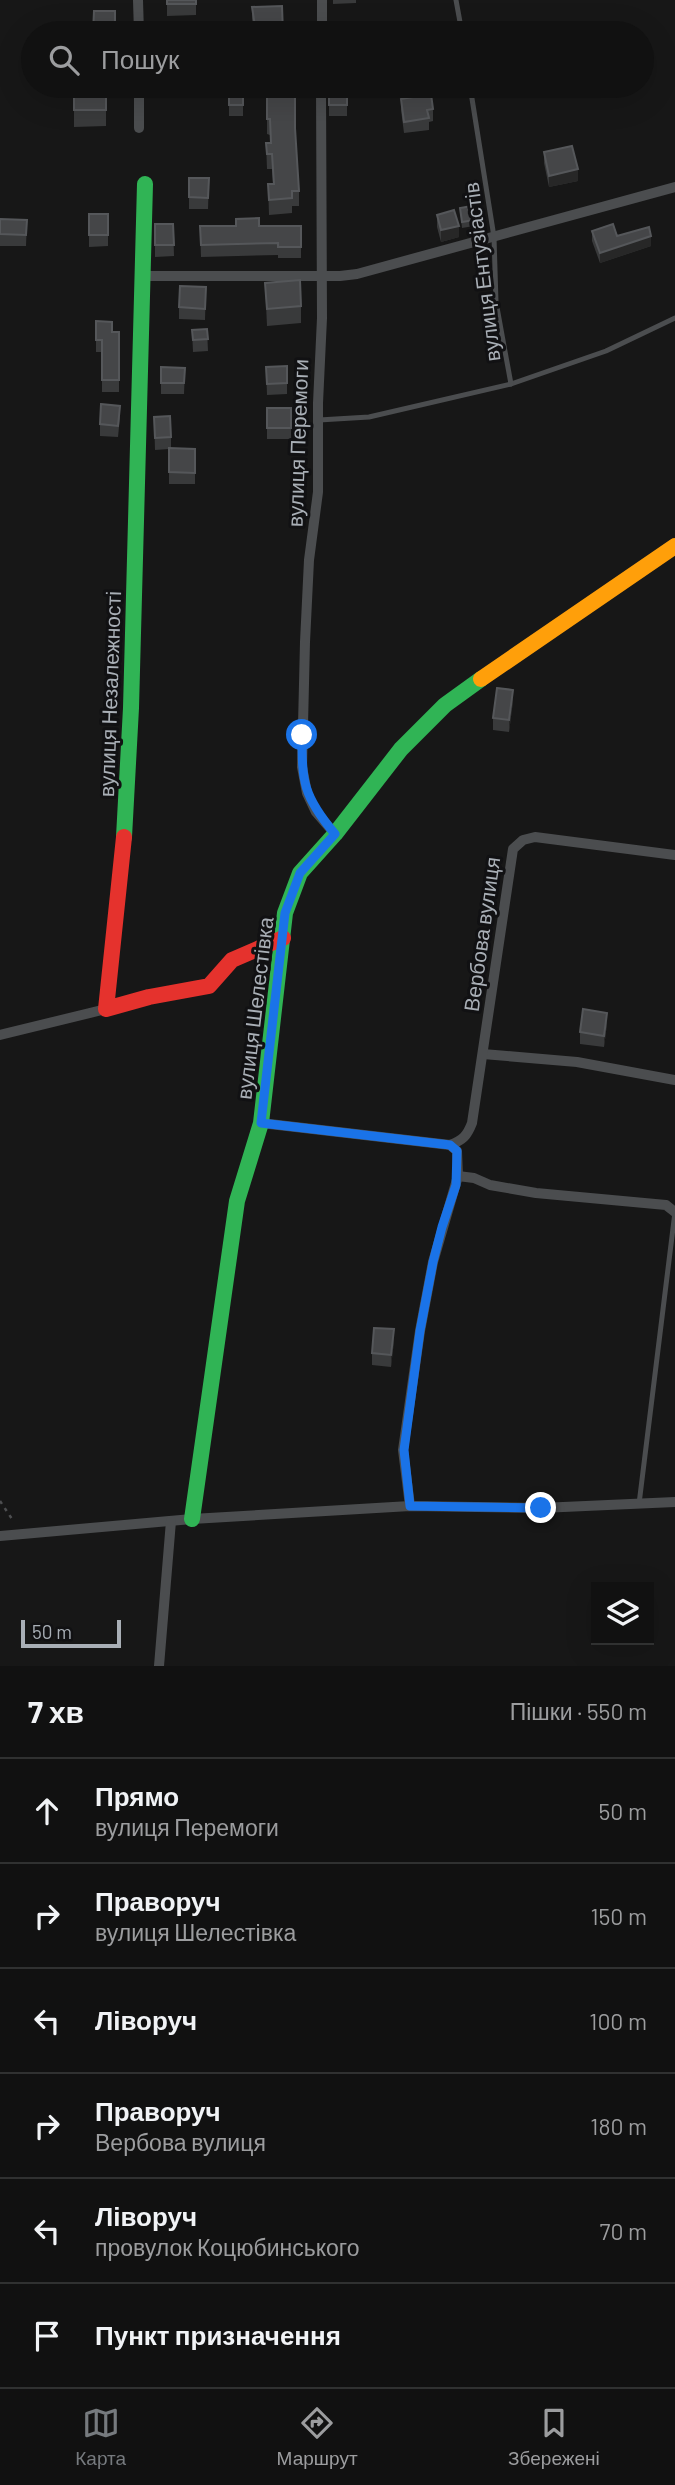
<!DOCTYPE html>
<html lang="uk">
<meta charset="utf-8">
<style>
body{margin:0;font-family:Barlow,sans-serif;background:#1a1a1a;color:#f1f3f6}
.controls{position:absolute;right:21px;bottom:21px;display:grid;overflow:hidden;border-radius:0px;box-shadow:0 7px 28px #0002}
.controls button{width:63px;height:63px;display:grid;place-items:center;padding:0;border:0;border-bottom:2px solid #303131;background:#111;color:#f1f3f6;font:35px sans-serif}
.scale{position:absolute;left:21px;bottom:18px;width:100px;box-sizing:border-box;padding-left:7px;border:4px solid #a9afb6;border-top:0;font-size:19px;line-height:24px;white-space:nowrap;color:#a9afb6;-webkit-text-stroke:5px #111113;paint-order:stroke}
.stop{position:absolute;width:21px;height:21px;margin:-16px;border:5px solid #1a73e8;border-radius:50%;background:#fff}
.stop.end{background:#1a73e8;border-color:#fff;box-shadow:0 2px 7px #0008}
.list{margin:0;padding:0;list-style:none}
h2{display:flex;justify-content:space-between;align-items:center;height:91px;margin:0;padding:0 28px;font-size:30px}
h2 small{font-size:23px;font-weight:400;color:#9c9d9f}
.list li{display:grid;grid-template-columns:46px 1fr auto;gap:21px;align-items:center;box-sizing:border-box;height:105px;padding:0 28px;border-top:2px solid #303131}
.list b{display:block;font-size:26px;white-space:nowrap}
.list p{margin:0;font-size:23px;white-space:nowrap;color:#9c9d9f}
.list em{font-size:23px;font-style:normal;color:#9c9d9f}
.icon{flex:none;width:38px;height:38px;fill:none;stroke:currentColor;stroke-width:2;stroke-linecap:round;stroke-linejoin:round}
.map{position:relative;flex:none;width:675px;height:1666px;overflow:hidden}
.search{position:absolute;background:#111;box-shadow:0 7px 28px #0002;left:21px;right:21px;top:21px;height:77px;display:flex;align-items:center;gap:18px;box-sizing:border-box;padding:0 24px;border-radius:38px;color:#9c9d9f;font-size:26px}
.sheet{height:721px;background:#111}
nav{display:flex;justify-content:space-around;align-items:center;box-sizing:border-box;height:98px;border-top:2px solid #303131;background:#111;font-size:19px;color:#9c9d9f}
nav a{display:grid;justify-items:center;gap:4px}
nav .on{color:#767a7e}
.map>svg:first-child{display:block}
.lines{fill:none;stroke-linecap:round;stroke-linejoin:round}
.path{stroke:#4d4e50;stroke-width:2.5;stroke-dasharray:3.5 5;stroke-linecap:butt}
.lane{stroke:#4b4d4f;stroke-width:5}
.street{stroke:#4b4d4f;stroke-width:10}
.fast{stroke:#30b455;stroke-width:16}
.slow{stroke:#ff9f0a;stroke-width:16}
.jam{stroke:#e5322d;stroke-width:16}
.wall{fill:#393a3b}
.shaded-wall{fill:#272727}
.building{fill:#454648;stroke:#55575a;stroke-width:2}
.route{stroke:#1a73e8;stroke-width:9}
.labels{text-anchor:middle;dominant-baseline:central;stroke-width:6;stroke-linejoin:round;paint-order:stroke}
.street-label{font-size:21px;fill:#a9afb6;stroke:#111113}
</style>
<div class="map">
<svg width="675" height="1666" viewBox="0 0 675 1666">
<rect width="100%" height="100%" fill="#171717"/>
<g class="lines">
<path class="path" d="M0 1501 14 1522"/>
<g class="lane">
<path d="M456 0 462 33"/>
<path d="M511 384 606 351 675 318"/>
<path d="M319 420 369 417 511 384 496 302 494 237 470 86"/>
<path d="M639 1504 675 1212"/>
</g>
<g class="street">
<path d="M138 0 139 33"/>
<path d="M322 33V0"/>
<path d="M139 86V128"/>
<path d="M321 86 322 318 318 403V492L309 560 305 642 302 767 307 793 316 812 335 834"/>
<path d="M144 276H340L357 274 675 187"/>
<path d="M0 1035 106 1009"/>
<path d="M483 1054 577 1062 675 1080"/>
<path d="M261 1123 450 1145"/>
<path d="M458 1176 474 1178 490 1185 536 1193 666 1205 675 1212"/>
<path d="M410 1506 403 1450 420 1331 433 1262 458 1176 457 1151 450 1145C463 1140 467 1136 472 1123L513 849 523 840 535 837 675 855"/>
<path d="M0 1536 192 1519 410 1506 541 1508 675 1502"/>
<path d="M159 1666 171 1521"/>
</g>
<g class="fast">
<path d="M124 837 131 708 145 184"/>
<path d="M192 1519 237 1201 261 1123 285 913 300 873 335 834 401 749 445 705 481 679"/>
</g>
<path class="slow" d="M481 679 675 546"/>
<path class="jam" d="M124 837 106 1009 149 997 209 986 232 960 283 938"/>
</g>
<g class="wall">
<path d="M167 0H196V15L167 16Z"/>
<path d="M333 0H356V3L333 4Z"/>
<path d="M252 7 283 33H254L252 19Z"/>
<path d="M267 86 295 130 299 191V206H292V213L269 215 268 184H273L272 169H267L266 143H270V135L267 134Z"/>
<rect x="329" y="86" width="18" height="30"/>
<path d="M420 86H437L420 88Z"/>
<path d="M489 86H514V91L490 94Z"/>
<path d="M229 89 243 90V116H229Z"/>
<path d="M74 94 106 110V126L74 127Z"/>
<path d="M401 99 433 109V121L429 122V130L404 133 401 110Z"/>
<path d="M544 152 578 181 549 187 544 163Z"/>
<path d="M189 178H209L208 209H189Z"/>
<path d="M460 208 474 220V226L462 228Z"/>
<path d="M89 214H108V246L89 247Z"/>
<path d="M437 215 459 237 441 242 437 227Z"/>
<path d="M0 219 27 220 26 246H0Z"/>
<path d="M155 224H173L174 256 155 257Z"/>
<path d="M200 226H301V258H278V255L201 257Z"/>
<path d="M592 231 617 236 651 246 600 263 592 241Z"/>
<path d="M265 283 301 306V323L267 326Z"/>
<path d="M206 287 205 320 179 319V307Z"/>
<path d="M96 321 112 332H119V392H102V352H96Z"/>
<path d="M207 329 208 351 193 352 192 330Z"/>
<path d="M287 366V394L267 395 266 367Z"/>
<path d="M161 367 185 368 184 394H161Z"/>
<rect x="267" y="408" width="24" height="31"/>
<path d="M120 417 118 437 100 436V424Z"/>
<path d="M154 417 171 437V448L195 449V484H169V449L155 450Z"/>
<path d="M513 701 509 732 493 730V718Z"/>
<path d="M607 1024 604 1047 580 1044V1032Z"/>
<path d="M394 1341 391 1367 372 1365V1353Z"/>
</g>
<g class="shaded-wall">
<path d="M578 169V181L549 187V176Z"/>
<path d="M459 226V237L441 242V230Z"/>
<path d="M651 236V246L600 263V253Z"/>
<path d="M513 690V701L509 732V720Z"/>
<path d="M607 1013V1024L604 1047V1036Z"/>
<path d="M394 1329V1341L391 1367V1355Z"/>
</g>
<g class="building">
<rect x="167" y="0" width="29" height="4"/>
<path d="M282 6 283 33H256L252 7Z"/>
<path d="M94 11H115V33H93Z"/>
<path d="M330 26H355V33H331Z"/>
<path d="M79 86H106V110H74V94H79Z"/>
<path d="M267 86 295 87V128L299 191H292V198L269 200 268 184H274L272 154H267L266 143H271L270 119H267Z"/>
<rect x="329" y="86" width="18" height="19"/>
<path d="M229 89 243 90V105H229Z"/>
<path d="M431 94 433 109 427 110 429 118 404 122 401 99Z"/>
<path d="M572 146 578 169 549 176 544 152Z"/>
<path d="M189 178H209L208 198 189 197Z"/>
<path d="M472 206 474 220 462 222 460 208Z"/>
<path d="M454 210 459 226 441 230 437 215Z"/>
<rect x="89" y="214" width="19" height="21"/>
<path d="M259 218V226H301V247H278V243L201 245 200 226H236V219Z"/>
<path d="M0 219 27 220 26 235 0 234Z"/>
<path d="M155 224H173L174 245H155Z"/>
<path d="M613 224 617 236 649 227 651 236 600 253 592 231Z"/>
<path d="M300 280 301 306 267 309 265 283Z"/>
<path d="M180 286 206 287 205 309 179 307Z"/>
<path d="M96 321 112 322V332H119V380H102V340H96Z"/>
<path d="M207 329 208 339 193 340 192 330Z"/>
<path d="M287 366V383L267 384 266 367Z"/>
<path d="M161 367 185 368 184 383H161Z"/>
<path d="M101 404 120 406 118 426 100 424Z"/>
<rect x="267" y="408" width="24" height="20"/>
<path d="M170 416 171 437 155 438 154 417Z"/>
<path d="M169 448 195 449V473L169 472Z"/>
<path d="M497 688 513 690 509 720 493 718Z"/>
<path d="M583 1009 607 1013 604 1036 580 1032Z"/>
<path d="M374 1328 394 1329 391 1355 372 1353Z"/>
</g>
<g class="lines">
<path class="route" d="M302 735C302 782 303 796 335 834L300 873 285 913 261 1123 450 1145 457 1151 456 1185 442 1227 433 1262 420 1331 404 1450 410 1506 541 1508"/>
</g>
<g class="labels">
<g class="street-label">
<text transform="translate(481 272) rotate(-97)">вулиця Ентузіастів</text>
<text transform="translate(297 443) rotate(-88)">вулиця Перемоги</text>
<text transform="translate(109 694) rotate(-88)">вулиця Незалежності</text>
<text transform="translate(481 934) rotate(-82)">Вербова вулиця</text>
<text transform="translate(254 1008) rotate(-83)">вулиця Шелестівка</text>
</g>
</g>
</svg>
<div class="controls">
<button><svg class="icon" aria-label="layers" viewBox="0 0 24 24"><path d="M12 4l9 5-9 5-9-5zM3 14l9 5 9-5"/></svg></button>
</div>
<div class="scale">50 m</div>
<div class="stop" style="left:302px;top:735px"></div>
<div class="stop end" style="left:541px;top:1508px"></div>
<div class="search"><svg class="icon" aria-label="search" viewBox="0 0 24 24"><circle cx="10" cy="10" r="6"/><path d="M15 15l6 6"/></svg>Пошук</div>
</div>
<section class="sheet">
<h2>7 хв<small>Пішки · 550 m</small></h2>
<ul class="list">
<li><svg class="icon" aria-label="ahead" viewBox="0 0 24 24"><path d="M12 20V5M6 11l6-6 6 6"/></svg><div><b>Прямо</b><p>вулиця Перемоги</p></div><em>50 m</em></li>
<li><svg class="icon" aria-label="right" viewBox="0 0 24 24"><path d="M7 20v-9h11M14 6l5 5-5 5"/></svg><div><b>Праворуч</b><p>вулиця Шелестівка</p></div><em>150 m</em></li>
<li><svg class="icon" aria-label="left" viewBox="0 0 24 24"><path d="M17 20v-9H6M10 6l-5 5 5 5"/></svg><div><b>Ліворуч</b></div><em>100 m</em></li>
<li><svg class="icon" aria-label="right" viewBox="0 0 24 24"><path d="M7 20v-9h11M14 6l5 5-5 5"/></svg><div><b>Праворуч</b><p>Вербова вулиця</p></div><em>180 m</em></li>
<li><svg class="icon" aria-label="left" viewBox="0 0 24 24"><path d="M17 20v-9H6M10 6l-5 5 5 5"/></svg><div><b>Ліворуч</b><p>провулок Коцюбинського</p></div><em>70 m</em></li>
<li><svg class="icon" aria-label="arrive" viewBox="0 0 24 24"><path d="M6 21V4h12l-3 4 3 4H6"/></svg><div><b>Пункт призначення</b></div></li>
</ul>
</section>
<nav>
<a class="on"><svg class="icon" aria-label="map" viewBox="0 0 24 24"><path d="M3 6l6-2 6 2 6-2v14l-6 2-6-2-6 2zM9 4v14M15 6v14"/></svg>Карта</a>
<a><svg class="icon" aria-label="directions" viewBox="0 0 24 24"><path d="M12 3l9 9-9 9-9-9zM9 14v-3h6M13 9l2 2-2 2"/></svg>Маршрут</a>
<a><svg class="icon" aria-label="saved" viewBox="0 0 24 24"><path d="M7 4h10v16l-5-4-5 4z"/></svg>Збережені</a>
</nav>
